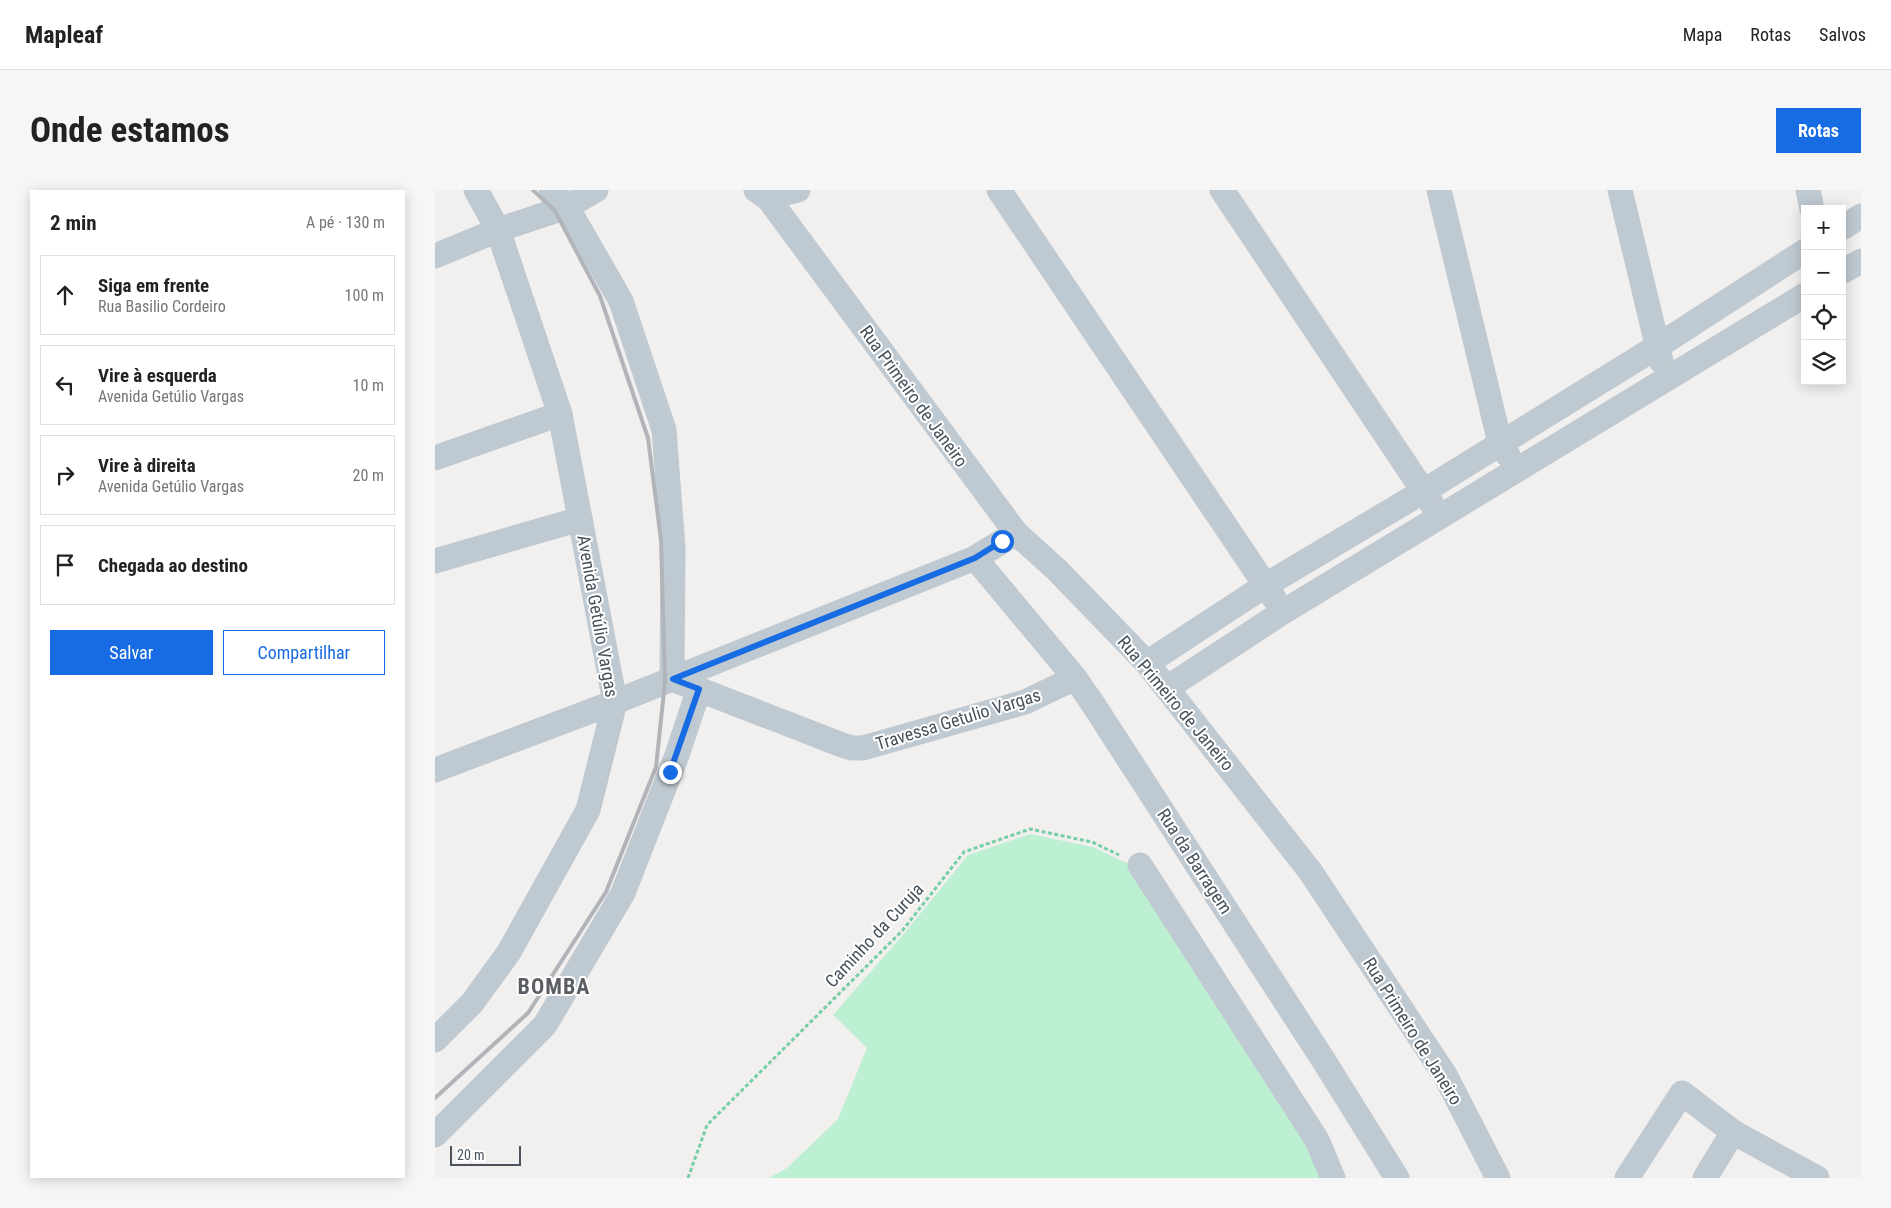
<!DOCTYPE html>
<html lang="pt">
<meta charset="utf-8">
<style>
body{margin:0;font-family:"Roboto Condensed",sans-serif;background:#f6f6f6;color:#222}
.controls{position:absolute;right:15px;top:15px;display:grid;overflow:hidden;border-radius:0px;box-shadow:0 2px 12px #0003}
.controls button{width:45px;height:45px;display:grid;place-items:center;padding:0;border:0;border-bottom:1px solid #e0e0e0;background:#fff;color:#222;font:25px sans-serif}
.scale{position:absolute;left:15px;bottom:12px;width:71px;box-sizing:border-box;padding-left:5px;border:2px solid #47525d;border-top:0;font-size:14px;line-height:18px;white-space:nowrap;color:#47525d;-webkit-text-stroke:4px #fff;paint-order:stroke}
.stop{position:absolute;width:15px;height:15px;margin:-11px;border:4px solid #186ce3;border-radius:50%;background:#fff}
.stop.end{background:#186ce3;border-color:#fff;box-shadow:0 1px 5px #0008}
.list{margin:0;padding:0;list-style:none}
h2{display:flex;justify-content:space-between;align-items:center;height:65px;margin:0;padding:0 20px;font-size:21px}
h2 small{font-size:16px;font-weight:400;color:#767676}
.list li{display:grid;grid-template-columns:32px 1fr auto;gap:15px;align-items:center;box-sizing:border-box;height:80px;margin:0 10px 10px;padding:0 10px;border:1px solid #e0e0e0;border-radius:0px}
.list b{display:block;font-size:19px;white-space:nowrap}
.list p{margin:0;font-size:16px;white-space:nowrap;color:#767676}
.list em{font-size:16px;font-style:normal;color:#767676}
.actions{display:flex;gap:10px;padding:15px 20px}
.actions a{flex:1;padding:11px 0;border:1px solid #186ce3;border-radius:0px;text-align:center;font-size:18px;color:#186ce3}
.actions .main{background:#186ce3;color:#fff}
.icon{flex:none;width:28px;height:28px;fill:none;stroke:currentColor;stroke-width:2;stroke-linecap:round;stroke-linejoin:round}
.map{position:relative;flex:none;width:1426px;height:988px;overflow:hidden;border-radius:0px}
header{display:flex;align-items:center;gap:30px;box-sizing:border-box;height:70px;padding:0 25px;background:#fff;border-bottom:1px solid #e0e0e0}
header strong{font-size:24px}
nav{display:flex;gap:28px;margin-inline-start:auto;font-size:18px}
.intro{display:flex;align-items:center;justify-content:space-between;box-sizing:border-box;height:120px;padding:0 30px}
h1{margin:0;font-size:35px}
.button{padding:12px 22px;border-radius:0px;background:#186ce3;color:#fff;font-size:18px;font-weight:700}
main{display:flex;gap:30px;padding:0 30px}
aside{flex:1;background:#fff;border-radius:0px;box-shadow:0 2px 12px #0003}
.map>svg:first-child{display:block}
.green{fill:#bdefd2}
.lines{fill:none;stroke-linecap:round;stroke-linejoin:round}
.path{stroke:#75cea4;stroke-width:3;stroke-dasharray:4 2.5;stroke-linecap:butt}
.minor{stroke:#bfc9d1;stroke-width:25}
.rail{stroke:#b1b4b9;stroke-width:4}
.route{stroke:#186ce3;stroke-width:6}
.labels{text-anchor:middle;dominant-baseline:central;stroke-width:4;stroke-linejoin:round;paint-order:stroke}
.street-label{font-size:18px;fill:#47525d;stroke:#fff}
.district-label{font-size:22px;font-weight:bold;letter-spacing:1px;fill:#5b5f64;stroke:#fff}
</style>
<header>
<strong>Mapleaf</strong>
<nav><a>Mapa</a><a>Rotas</a><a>Salvos</a></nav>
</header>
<div class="intro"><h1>Onde estamos</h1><a class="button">Rotas</a></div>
<main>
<aside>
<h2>2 min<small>A pé · 130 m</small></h2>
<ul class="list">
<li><svg class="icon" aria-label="ahead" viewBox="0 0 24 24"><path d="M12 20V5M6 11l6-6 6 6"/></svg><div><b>Siga em frente</b><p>Rua Basilio Cordeiro</p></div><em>100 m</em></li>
<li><svg class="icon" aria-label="left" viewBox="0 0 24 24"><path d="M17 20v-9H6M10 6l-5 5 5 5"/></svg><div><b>Vire à esquerda</b><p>Avenida Getúlio Vargas</p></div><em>10 m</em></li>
<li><svg class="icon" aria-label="right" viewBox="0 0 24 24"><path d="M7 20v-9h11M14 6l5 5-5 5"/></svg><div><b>Vire à direita</b><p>Avenida Getúlio Vargas</p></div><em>20 m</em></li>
<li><svg class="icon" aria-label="arrive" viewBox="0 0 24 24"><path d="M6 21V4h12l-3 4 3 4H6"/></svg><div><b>Chegada ao destino</b></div></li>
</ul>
<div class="actions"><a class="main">Salvar</a><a>Compartilhar</a></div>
</aside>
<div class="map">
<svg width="1426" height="988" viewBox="0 0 1426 988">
<rect width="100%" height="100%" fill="#f2efef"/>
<path class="green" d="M595 644 658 657 702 678 891 988H334L352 978 403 929 432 858 398 825 472 740 533 665Z"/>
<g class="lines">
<path class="path" d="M253 988 272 935 467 741 529 662 595 639 657 652 684 665"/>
<g class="minor">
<path d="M116 0 132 17 186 111 229 240 238 358 237 489 407 555 417 558H428L590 512 640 488"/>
<path d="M321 0 333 8 581 343 622 380 712 473 875 681 1010 885 1063 988"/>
<path d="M564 0 839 408"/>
<path d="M787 0 997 314"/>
<path d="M1004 0 1065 253 1073 265"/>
<path d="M1185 0 1226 171"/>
<path d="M1373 0 1377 19"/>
<path d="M333 8 363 0"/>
<path d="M1407 38 1426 26"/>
<path d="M0 66 63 40 132 17 161 0"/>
<path d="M1407 82 1426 71"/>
<path d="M0 268 125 224"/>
<path d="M540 368 640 488 658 514 889 871 962 988"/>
<path d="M0 371 145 329"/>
<path d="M712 473 831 395 989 301 1223 156 1370 61"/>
<path d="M732 498 848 422 1370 105"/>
<path d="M0 580 180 512 540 368 581 343"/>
<path d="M705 675 882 950 898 988"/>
<path d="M0 850 37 813 74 762 153 620 180 512 125 224 63 40 41 0"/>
<path d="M0 945 110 835 188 703 242 565 264 499"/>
<path d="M1192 988 1247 903 1298 942 1382 988"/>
<path d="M1270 988 1298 942"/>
</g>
<path class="rail" d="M0 908 93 823 171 702 221 577 230 492 226 350 213 248 165 106 120 21 98 0"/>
</g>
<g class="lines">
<path class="route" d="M235 582 264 499 238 489 540 368 567 351"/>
</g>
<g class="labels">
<g class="street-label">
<text transform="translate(479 206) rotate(54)">Rua Primeiro de Janeiro</text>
<text transform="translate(163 426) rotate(80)">Avenida Getúlio Vargas</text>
<text transform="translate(741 513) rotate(50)">Rua Primeiro de Janeiro</text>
<text transform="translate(523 529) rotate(-17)">Travessa Getulio Vargas</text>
<text transform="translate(760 671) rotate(57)">Rua da Barragem</text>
<text transform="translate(439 745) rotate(-47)">Caminho da Curuja</text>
<text transform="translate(978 841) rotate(58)">Rua Primeiro de Janeiro</text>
</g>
<g class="district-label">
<text x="119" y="796">BOMBA</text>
</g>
</g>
</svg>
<div class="controls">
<button>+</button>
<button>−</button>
<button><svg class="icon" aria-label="locate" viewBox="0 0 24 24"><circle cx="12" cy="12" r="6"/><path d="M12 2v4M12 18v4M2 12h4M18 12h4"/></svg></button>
<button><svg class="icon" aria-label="layers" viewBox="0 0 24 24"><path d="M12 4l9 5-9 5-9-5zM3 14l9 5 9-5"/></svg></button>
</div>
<div class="scale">20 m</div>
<div class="stop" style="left:567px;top:351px"></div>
<div class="stop end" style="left:235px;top:582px"></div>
</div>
</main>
